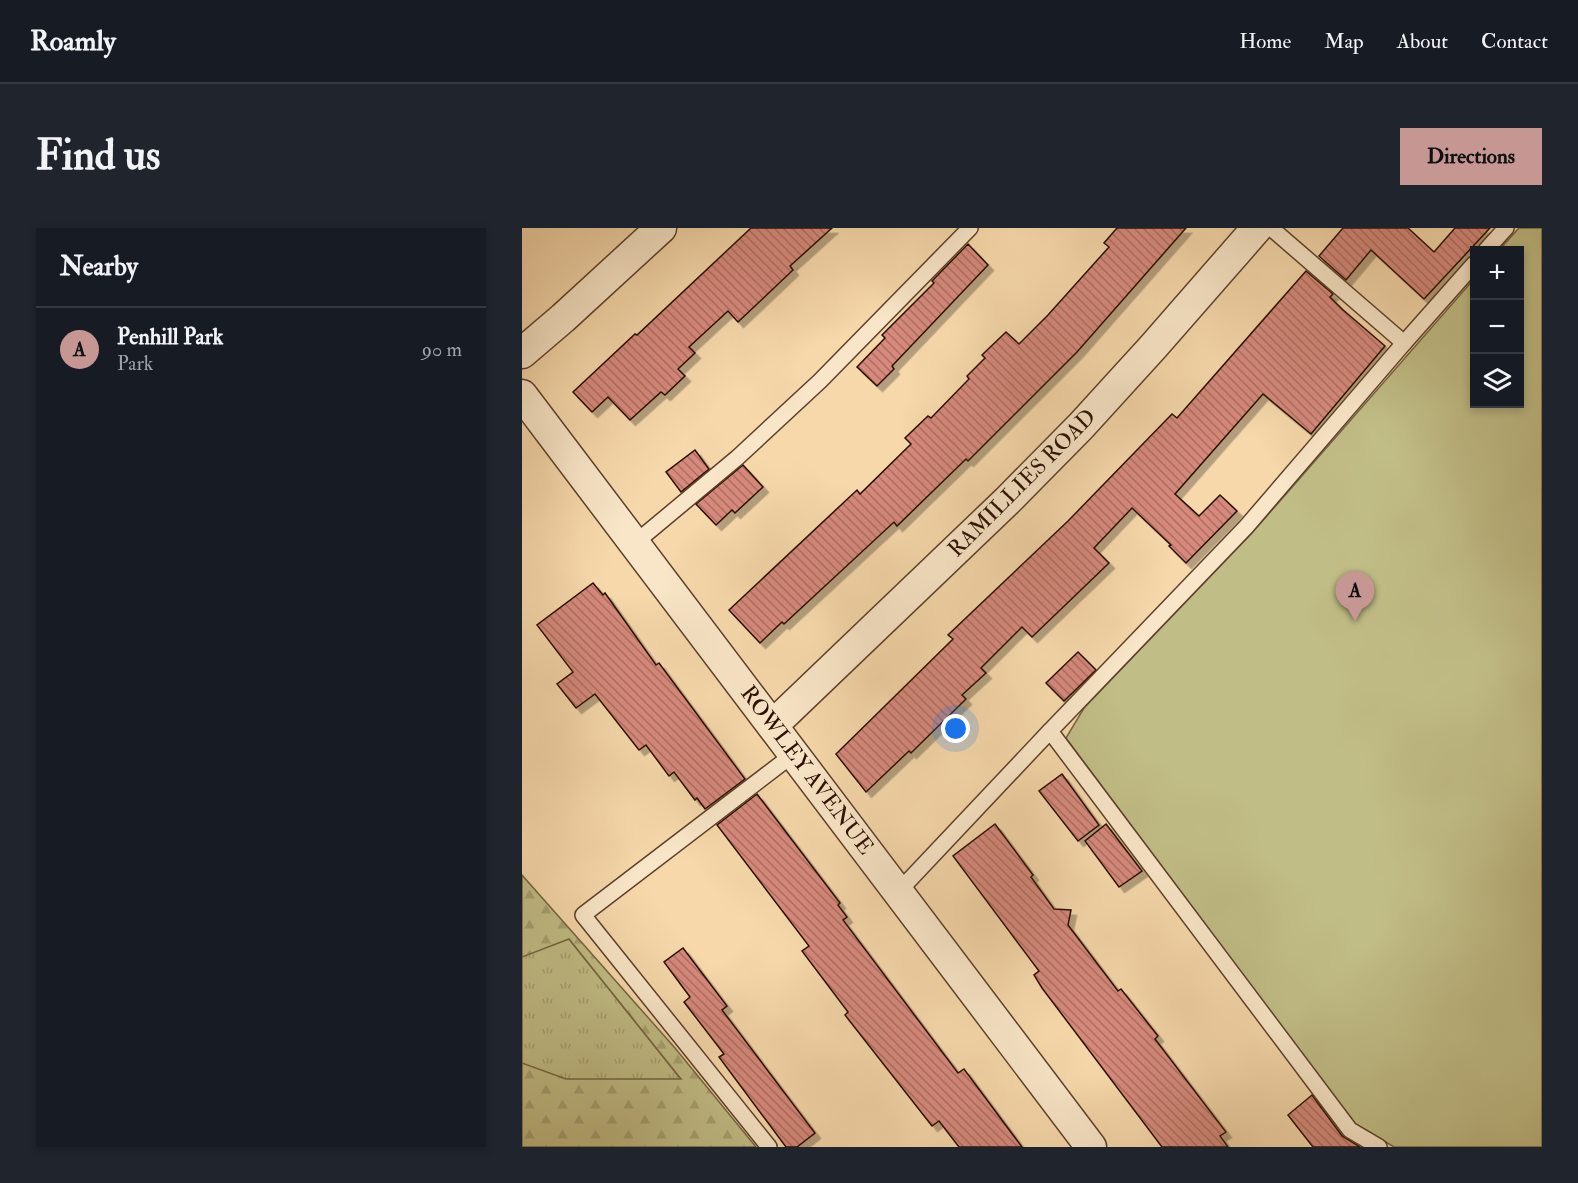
<!DOCTYPE html>
<meta charset="utf-8">
<style>
body{margin:0;font-family:"IM FELL Double Pica",serif;background:#20242c;color:#f1f3f6}
.controls{position:absolute;right:18px;top:18px;display:grid;overflow:hidden;border-radius:0px;box-shadow:0 3px 9px #0003}
.controls button{width:54px;height:54px;display:grid;place-items:center;padding:0;border:0;border-bottom:2px solid #363941;background:#171b24;color:#f1f3f6;font:30px sans-serif}
.you{position:absolute;left:434px;top:501px;width:21px;height:21px;margin:-15px;border:4px solid #fff;border-radius:50%;background:#1a73e8;box-shadow:0 0 0 9px #1a73e833}
.badge{display:grid;place-items:center;width:39px;height:39px;border-radius:50%;background:#c59692;color:#111;font-size:20px;font-weight:700}
.pin{position:absolute;translate:-50% -50px;filter:drop-shadow(0 2px 3px #0008)}
.pin::after{content:'';position:absolute;top:32px;width:21px;height:18px;background:inherit;clip-path:polygon(0 0,100% 0,50% 100%)}
.list{margin:0;padding:0;list-style:none}
h2{display:flex;justify-content:space-between;align-items:center;height:78px;margin:0;padding:0 24px;font-size:26px}
h2 small{font-size:20px;font-weight:400;color:#9ea1a6}
.list li{display:grid;grid-template-columns:39px 1fr auto;gap:18px;align-items:center;box-sizing:border-box;height:84px;padding:0 24px;border-top:2px solid #363941}
.list b{display:block;font-size:22px;white-space:nowrap}
.list p{margin:0;font-size:20px;white-space:nowrap;color:#9ea1a6}
.list em{font-size:20px;font-style:normal;color:#9ea1a6}
.icon{flex:none;width:33px;height:33px;fill:none;stroke:currentColor;stroke-width:2;stroke-linecap:round;stroke-linejoin:round}
.map{position:relative;flex:none;width:1020px;height:919px;overflow:hidden;border-radius:0px}
header{display:flex;align-items:center;gap:36px;box-sizing:border-box;height:84px;padding:0 30px;background:#171b24;border-bottom:2px solid #363941}
header strong{font-size:28px}
nav{display:flex;gap:33px;margin-inline-start:auto;font-size:21px}
.intro{display:flex;align-items:center;justify-content:space-between;box-sizing:border-box;height:144px;padding:0 36px}
h1{margin:0;font-size:42px}
.button{padding:15px 27px;border-radius:0px;background:#c59692;color:#111;font-size:21px;font-weight:700}
main{display:flex;gap:36px;padding:0 36px}
aside{flex:1;background:#171b24;border-radius:0px;box-shadow:0 3px 9px #0003}
.map>svg:first-child{display:block}
.grass{fill:url(#grass-tufts);stroke:#766643;stroke-width:1.5}
.forest{fill:url(#forest-firs);stroke:#766643;stroke-width:1.5}
.park{fill:#c1bd86;stroke:#766643;stroke-width:1.5}
.building{fill:url(#building-back-hatch);stroke:#2a0e00;stroke-width:1.5;filter:url(#shadow)}
.lines{fill:none;stroke-linecap:round;stroke-linejoin:round}
.service-casing{stroke:#5d402b;stroke-width:18}
.minor-casing{stroke:#5d402b;stroke-width:33}
.service{stroke:#f9e6c8;stroke-width:15}
.minor{stroke:#f9e6c8;stroke-width:30}
.labels{text-anchor:middle;dominant-baseline:central;stroke-width:4.5;stroke-linejoin:round;paint-order:stroke}
.street-label{font-size:22px;fill:#2a0e00;stroke:#f9e6c8}
</style>
<header>
<strong>Roamly</strong>
<nav><a>Home</a><a>Map</a><a>About</a><a>Contact</a></nav>
</header>
<div class="intro"><h1>Find us</h1><a class="button">Directions</a></div>
<main>
<aside>
<h2>Nearby<small></small></h2>
<ul class="list">
<li><span class="badge">A</span><div><b>Penhill Park</b><p>Park</p></div><em>90 m</em></li>
</ul>
</aside>
<div class="map">
<svg width="1020" height="919" viewBox="0 0 1020 919">
<defs>
<pattern id="grass-tufts" width="24" height="20" patternUnits="userSpaceOnUse" patternTransform="scale(1.5)"><rect width="24" height="20" fill="#c1bd86"/><path d="M3 7l-1-3M5 7V3M7 7l1-3M15 17l-1-3M17 17v-4M19 17l1-3" fill="none" stroke="#a6a172"/></pattern>
<pattern id="forest-firs" width="22" height="20" patternUnits="userSpaceOnUse" patternTransform="scale(1.5)"><rect width="22" height="20" fill="#c1bd86"/><path d="M5 1l3.5 6h-7zM16 11l3.5 6h-7z" fill="#a6a172"/></pattern>
<pattern id="building-back-hatch" width="6" height="6" patternUnits="userSpaceOnUse" patternTransform="scale(1.5)"><rect width="6" height="6" fill="#d6897c"/><path d="M-1 5l2 2M0 0l6 6M5-1l2 2" fill="none" stroke="#ae6e63"/></pattern>
<filter id="shadow"><feDropShadow dx="5.5" dy="5.5" stdDeviation="0" flood-color="#0004"/></filter>
</defs>
<rect width="100%" height="100%" fill="#f6d8ab"/>
<filter id="stains"><feTurbulence type="fractalNoise" baseFrequency=".00333" numOctaves="4"/><feColorMatrix values="0 0 0 0 .2 0 0 0 0 .09 0 0 0 0 .02 0 0 0 .5 -.17"/></filter>
<radialGradient id="worn" r=".72"><stop offset=".6" stop-color="#630" stop-opacity="0"/><stop offset="1" stop-color="#630" stop-opacity=".3"/></radialGradient>
<path class="grass" d="M0 679 47 711 213 919H0Z"/>
<path class="forest" d="M0 647 153 820 234 919H0V835L44 851H159L47 711 0 729Z"/>
<path class="park" d="M997 0H1020V919H872L832 895 544 510 562 480 730 305 952 51V176H998V22H977Z"/>
<g class="building">
<path d="M229 0H310L268 38 271 42 216 94 206 83 167 119 173 125 156 141 163 148 143 167 139 164 108 192 86 169 70 184 51 164 113 106 115 107Z"/>
<path d="M595 0H664L555 124 446 233 444 231 375 298 372 294 262 396 260 394 238 415 207 382 335 262 338 266 389 216 383 210 406 188 409 190 447 151 445 148 463 130 460 127 484 104 497 116 526 87 587 19 582 15Z"/>
<path d="M821 0H886L912 24 933 0H968L902 71 849 22 824 52 797 28Z"/>
<path d="M446 16 466 37 370 138 372 141 355 158 335 139 363 110 360 107 412 55 410 53Z"/>
<path d="M784 43 811 66 808 69 820 81 863 118 789 206 741 166 653 266 677 288 698 267 715 283 664 335 647 318 649 317 610 280 572 320 587 335 510 409 500 399 459 440 464 445 440 467 444 471 389 525 387 523 344 564 314 526 431 411 426 407 546 293 650 186 655 190Z"/>
<path d="M173 222 187 241 159 264 144 244Z"/>
<path d="M221 237 241 259 213 285 210 282 194 297 174 276Z"/>
<path d="M71 355 81 367 83 365 134 437 137 435 223 551 183 581 175 570 173 572 152 544 147 548 124 517 117 522 73 466 54 480 35 456 51 444 15 397Z"/>
<path d="M556 424 574 442 542 473 524 455Z"/>
<path d="M540 546 577 597 556 613 517 563Z"/>
<path d="M235 566 318 675 316 677 325 689 321 692 436 845 442 841 500 919H437L417 893 410 898 323 787 326 784 280 723 287 718 195 597Z"/>
<path d="M473 596 511 647 509 649 532 681 549 682 546 697 596 763 599 761 636 808 633 811 704 904 698 908 706 919H640L520 760 512 747 517 743 431 628Z"/>
<path d="M584 596 620 643 597 659 563 613Z"/>
<path d="M161 720 205 778 200 782 293 905 275 919H264L197 829 202 826 162 774 168 769 142 734Z"/>
<path d="M790 867 820 908 838 919H791L766 887Z"/>
</g>
<g class="lines">
<defs>
<g id="service">
<path d="M749 0 882 115 952 36"/>
<path d="M964 22 984 0"/>
<path d="M113 315 215 230 298 153 448 0"/>
<path d="M528 503 724 299 882 115"/>
<path d="M377 663 528 503 828 902 857 919"/>
<path d="M247 919 61 687 273 525"/>
</g>
<g id="minor">
<path d="M0 125 41 90 139 0"/>
<path d="M0 167 569 919"/>
<path d="M251 497 485 273 559 198 631 119 735 0"/>
</g>
</defs>
<use href="#service" class="service-casing"/>
<use href="#minor" class="minor-casing"/>
<use href="#service" class="service"/>
<use href="#minor" class="minor"/>
</g>
<g class="labels">
<g class="street-label">
<text transform="translate(500 255) rotate(-45)">RAMILLIES ROAD</text>
<text transform="translate(285 542) rotate(53)">ROWLEY AVENUE</text>
</g>
</g>
<rect width="100%" height="100%" filter="url(#stains)"/>
<rect width="100%" height="100%" fill="url(#worn)"/>
</svg>
<div class="controls">
<button>+</button>
<button>−</button>
<button><svg class="icon" aria-label="layers" viewBox="0 0 24 24"><path d="M12 4l9 5-9 5-9-5zM3 14l9 5 9-5"/></svg></button>
</div>
<div class="you"></div>
<div class="pin badge" style="left:833px;top:393px">A</div>
</div>
</main>
